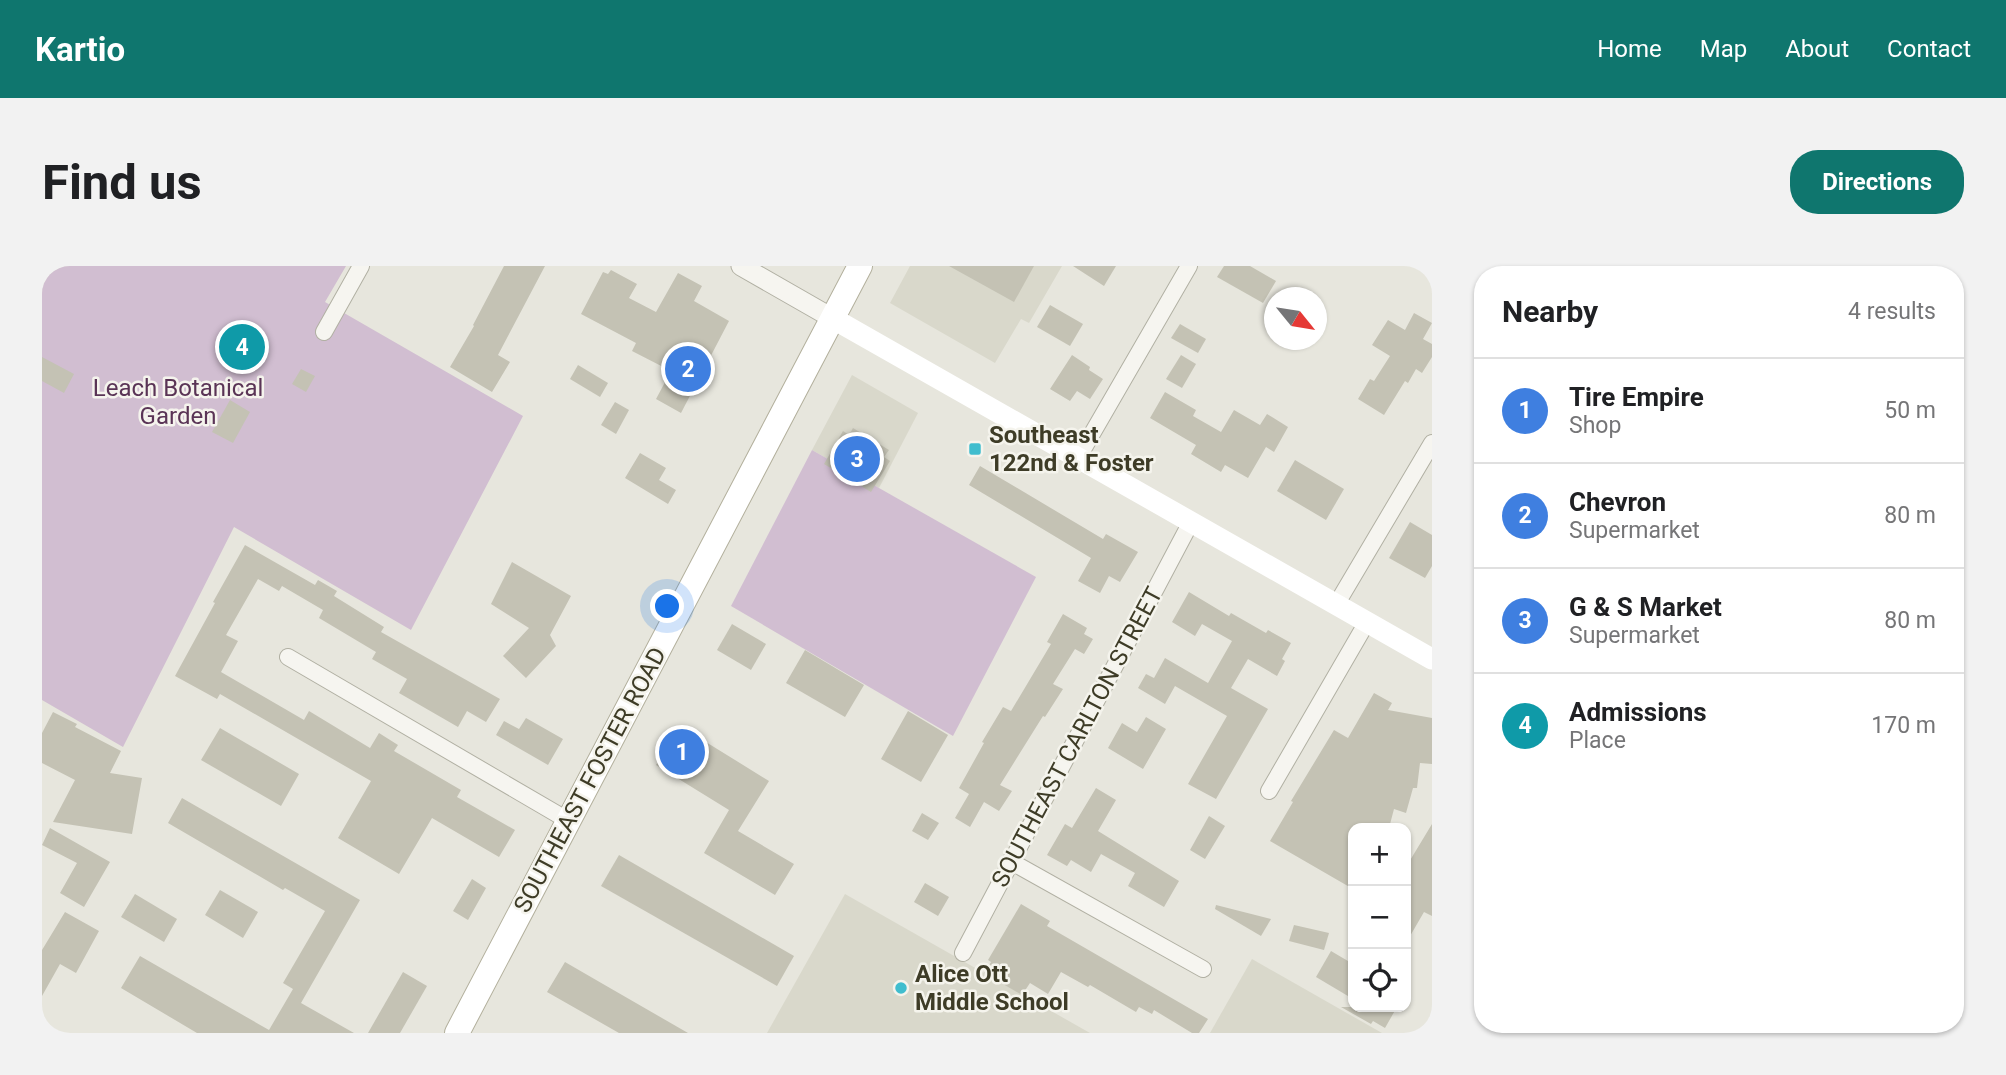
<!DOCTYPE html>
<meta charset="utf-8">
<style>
body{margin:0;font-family:Roboto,sans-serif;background:#f2f2f2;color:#202124}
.controls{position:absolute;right:21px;bottom:21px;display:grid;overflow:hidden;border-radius:14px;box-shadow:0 2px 5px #0004}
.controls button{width:63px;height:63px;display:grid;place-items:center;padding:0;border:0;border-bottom:2px solid #e0e0e0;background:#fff;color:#202124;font:35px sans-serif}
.compass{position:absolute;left:1222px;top:21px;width:63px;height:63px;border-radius:50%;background:#fff;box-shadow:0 2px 5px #0004;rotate:120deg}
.you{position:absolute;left:626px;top:341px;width:24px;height:24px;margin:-18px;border:5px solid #fff;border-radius:50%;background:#1a73e8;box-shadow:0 0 0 10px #1a73e833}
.badge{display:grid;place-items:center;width:46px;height:46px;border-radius:50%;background:#0f766e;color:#fff;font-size:23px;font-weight:700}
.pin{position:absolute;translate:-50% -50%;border:4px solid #fff;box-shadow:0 2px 7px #0006}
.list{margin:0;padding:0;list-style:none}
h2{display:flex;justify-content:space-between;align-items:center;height:91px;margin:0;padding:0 28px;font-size:30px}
h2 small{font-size:23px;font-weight:400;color:#757577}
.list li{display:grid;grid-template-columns:46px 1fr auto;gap:21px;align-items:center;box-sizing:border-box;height:105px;padding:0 28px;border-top:2px solid #e0e0e0}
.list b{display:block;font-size:26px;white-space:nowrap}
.list p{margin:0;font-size:23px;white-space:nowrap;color:#757577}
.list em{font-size:23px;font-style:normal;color:#757577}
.icon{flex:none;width:38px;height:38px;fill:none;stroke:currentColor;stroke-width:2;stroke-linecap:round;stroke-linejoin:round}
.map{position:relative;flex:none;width:1390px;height:767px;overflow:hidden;border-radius:28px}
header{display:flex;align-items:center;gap:42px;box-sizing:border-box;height:98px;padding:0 35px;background:#0f766e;color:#fff}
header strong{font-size:33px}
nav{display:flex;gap:38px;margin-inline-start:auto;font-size:24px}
.intro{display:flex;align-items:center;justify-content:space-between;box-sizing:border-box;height:168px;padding:0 42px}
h1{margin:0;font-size:49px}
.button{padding:18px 32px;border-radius:28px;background:#0f766e;color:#fff;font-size:24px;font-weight:700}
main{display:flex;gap:42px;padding:0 42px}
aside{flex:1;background:#fff;border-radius:28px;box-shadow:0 2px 5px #0004}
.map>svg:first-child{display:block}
.built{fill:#d9d8cb}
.green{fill:#d1bed1}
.building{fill:#c4c2b4}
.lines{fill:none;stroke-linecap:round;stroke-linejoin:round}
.minor-casing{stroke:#b1b0a3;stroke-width:18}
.tertiary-casing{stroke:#b1b0a3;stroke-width:21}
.primary-casing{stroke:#b3b09d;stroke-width:26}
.minor{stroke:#f6f5f0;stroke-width:16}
.tertiary{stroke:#f6f5f0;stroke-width:19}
.secondary{stroke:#fff;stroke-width:21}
.primary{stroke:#fff;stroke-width:24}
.poi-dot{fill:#40bdce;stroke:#f5f4ed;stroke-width:2.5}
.labels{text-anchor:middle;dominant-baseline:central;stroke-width:5;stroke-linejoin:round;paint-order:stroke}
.park-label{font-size:24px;fill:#5a3456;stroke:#f5f4ed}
.poi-label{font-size:24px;font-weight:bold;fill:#3e3c27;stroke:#f5f4ed;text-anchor:start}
.street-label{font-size:24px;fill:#3e3c27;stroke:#f5f4ed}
</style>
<header>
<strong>Kartio</strong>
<nav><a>Home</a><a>Map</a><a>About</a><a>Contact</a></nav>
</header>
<div class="intro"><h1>Find us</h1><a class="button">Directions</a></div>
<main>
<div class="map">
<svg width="1390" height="767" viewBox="0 0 1390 767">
<rect width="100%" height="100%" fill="#e7e6dd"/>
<g class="built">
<path d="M868 0H1020L987 57 979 53 953 97 848 37Z"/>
<path d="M810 109 876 147 837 222 770 184Z"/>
<path d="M803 628 1048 767H725Z"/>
<path d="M1210 693 1340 767H1168Z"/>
</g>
<g class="green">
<path d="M0 0H304L283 36 481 150 369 364 192 261 81 481 0 434Z"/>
<path d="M770 184 994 311 911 470 689 340Z"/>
</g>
<g class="building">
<path d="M462 0H503L456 89 468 96 450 126 408 101 432 60 431 59Z"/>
<path d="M907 0H992L972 36Z"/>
<path d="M1031 0H1074L1062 20Z"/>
<path d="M1182 0H1208L1234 15 1221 37 1175 11Z"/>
<path d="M569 4 595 18 587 32 614 46 636 7 660 20 652 35 687 55 639 147 614 133 629 105 590 85 594 77 539 48 561 6 566 8Z"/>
<path d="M1008 39 1041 58 1028 80 995 61Z"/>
<path d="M1372 47 1390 57 1381 73 1390 78V91L1380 107 1374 103 1366 117 1363 115 1342 149 1316 133 1328 113 1332 115 1348 90 1330 79 1346 54 1363 64Z"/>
<path d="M1138 58 1164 73 1156 87 1129 72Z"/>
<path d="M1030 89 1048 101 1047 104 1061 113 1048 133 1035 125 1028 135 1008 123Z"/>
<path d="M1139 89 1154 98 1140 122 1124 113Z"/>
<path d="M0 91 32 108 22 127 0 115Z"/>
<path d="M536 99 566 117 558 131 528 113Z"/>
<path d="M259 103 273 110 264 126 250 118Z"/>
<path d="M1123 126 1154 144 1151 150 1179 166 1192 144 1218 159 1225 148 1246 161 1232 186 1224 181 1206 212 1183 199 1179 206 1149 188 1154 179 1108 152Z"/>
<path d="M188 134 208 146 191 177 170 166Z"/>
<path d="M573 136 587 144 574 168 559 159Z"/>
<path d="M811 162 847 184 842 191 848 195 829 226 782 198 801 165 807 169Z"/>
<path d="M598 187 624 202 617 214 634 224 626 238 583 212Z"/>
<path d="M1253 194 1302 223 1284 254 1235 225Z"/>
<path d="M938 200 1061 273 1064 268 1096 286 1078 316 1067 310 1058 327 1036 315 1049 292 927 219Z"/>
<path d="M1368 256 1390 269V300L1383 312 1347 292Z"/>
<path d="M203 279 273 319 276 314 295 325 292 330 342 361 339 366 458 433 444 456 425 445 416 461 357 427 365 413 330 393 334 386 277 352 281 344 240 320 237 325 216 313 184 369 196 375 179 406 262 454 267 445 328 482 337 467 356 479 352 485 419 524 415 531 473 564 457 591 390 552 357 608 296 572 329 515 178 428 175 433 133 410 173 337 171 336Z"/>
<path d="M470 296 529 330 508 369 514 380 484 412 461 390 487 362 449 338Z"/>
<path d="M1147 326 1187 350 1189 347 1224 367 1226 364 1249 377 1240 393 1243 395 1235 410 1206 393 1189 422 1226 443 1174 533 1146 518 1185 450 1133 420 1123 438 1096 422 1104 408 1112 412 1123 392 1166 417 1190 375 1160 358 1153 370 1130 356Z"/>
<path d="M1021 348 1045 362 1042 368 1051 373 1042 388 1033 383 1011 418 1021 423 1003 451 1001 450 958 519 970 525 957 545 942 536 928 561 913 552 927 528 917 522 942 477 940 476 961 441 969 445 1009 378 1005 376Z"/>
<path d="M690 358 724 378 709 404 675 384Z"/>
<path d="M763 384 822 419 803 451 744 417Z"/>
<path d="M1332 427 1350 437 1346 444 1390 452V498L1378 497 1375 522H1371L1364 547 1352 543 1347 562H1311V623L1228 575 1251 536 1249 535 1292 464 1306 472Z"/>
<path d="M866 445 906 469 879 516 839 493Z"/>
<path d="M11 446 35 458 33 461 79 485 68 507 100 512 90 568 11 556 33 514 0 497V467Z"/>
<path d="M1104 451 1124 463 1101 503 1066 482 1080 457 1095 466Z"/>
<path d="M484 452 521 473 506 499 454 469 462 455 477 463Z"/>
<path d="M638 460 727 515 696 565 752 598 733 629 662 587 687 544 614 499Z"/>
<path d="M178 462 257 508 239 540 159 494Z"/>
<path d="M1054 522 1074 534 1056 565 1137 615 1122 641 1086 620 1093 607 1059 588 1049 606 1029 594 1025 600 1005 589 1023 558 1030 562Z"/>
<path d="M140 532 318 634 259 737 312 767H155L79 722 98 690 227 764 251 723 241 717 283 645 243 622 241 624 126 557Z"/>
<path d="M880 547 897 557 886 574 870 565Z"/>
<path d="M1167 550 1183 560 1163 593 1148 584Z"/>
<path d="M1390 558V650L1382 646 1364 677V601Z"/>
<path d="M8 562 68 596 42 641 18 627 35 597 0 579Z"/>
<path d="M577 589 752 690 735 720 559 620Z"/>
<path d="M430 613 444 622 426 654 411 645Z"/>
<path d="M883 617 907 631 896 650 872 636Z"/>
<path d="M178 624 216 646 201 672 163 649Z"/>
<path d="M93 628 135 653 122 676 79 651Z"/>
<path d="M979 638 1008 655 1005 660 1166 753 1157 767H1150L1112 744 1110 748 1097 741 1094 746 1048 719 1046 721 1019 706 1006 728 988 717 980 729 942 707 949 696 946 694Z"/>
<path d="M1174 639 1229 653 1219 670 1173 643Z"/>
<path d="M23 646 57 665 34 707 18 698 0 730V684Z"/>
<path d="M1252 659 1287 667 1282 684 1247 675Z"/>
<path d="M1289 685 1311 698V733L1274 711Z"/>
<path d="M523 696 561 718 646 767H577L505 726Z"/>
<path d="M361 706 385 720 358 767H326Z"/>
<path d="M1299 741H1355L1343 762 1331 755 1329 758Z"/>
</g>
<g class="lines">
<defs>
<g id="minor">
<path d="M282 66 319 0"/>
<path d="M1036 192 1147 0"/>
<path d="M1294 339 1390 177"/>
<path d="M246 391 527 555"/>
<path d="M1227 525 1325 356"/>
<path d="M968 595 1161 703"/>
<path d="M921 687 1149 256"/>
</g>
<path id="tertiary" d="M699 0 790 52"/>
<path id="primary" d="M415 767 818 0"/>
</defs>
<use href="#minor" class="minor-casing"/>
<use href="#tertiary" class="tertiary-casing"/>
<use href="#primary" class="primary-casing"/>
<use href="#minor" class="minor"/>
<use href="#tertiary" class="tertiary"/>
<path class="secondary" d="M790 52 1390 393"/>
<use href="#primary" class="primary"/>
</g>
<g class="poi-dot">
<rect x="926" y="176" width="14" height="14" rx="3.5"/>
<circle cx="859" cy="722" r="7"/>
</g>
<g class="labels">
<g class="park-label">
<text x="136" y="122">Leach Botanical<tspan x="136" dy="28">Garden</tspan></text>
</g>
<g class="poi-label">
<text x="947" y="169">Southeast<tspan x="947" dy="28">122nd &amp; Foster</tspan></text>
<text x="873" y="708">Alice Ott<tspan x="873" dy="28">Middle School</tspan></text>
</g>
<g class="street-label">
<text transform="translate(1035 471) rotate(-62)">SOUTHEAST CARLTON STREET</text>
<text transform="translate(548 514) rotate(-62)">SOUTHEAST FOSTER ROAD</text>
</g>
</g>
</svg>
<div class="controls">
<button>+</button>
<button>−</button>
<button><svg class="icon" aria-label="locate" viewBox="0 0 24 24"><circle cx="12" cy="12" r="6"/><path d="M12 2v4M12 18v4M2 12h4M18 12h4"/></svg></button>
</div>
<svg class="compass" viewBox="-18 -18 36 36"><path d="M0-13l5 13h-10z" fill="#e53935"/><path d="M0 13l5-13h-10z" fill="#757577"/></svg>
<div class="you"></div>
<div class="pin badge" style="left:640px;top:486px;background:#3f7fe0">1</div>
<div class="pin badge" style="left:646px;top:103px;background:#3f7fe0">2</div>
<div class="pin badge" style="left:815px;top:193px;background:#3f7fe0">3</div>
<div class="pin badge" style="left:200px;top:81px;background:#0f9aa8">4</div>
</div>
<aside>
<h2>Nearby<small>4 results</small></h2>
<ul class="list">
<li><span class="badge" style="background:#3f7fe0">1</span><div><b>Tire Empire</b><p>Shop</p></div><em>50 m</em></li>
<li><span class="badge" style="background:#3f7fe0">2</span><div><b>Chevron</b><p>Supermarket</p></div><em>80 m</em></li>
<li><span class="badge" style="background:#3f7fe0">3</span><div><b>G &amp; S Market</b><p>Supermarket</p></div><em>80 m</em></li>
<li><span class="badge" style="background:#0f9aa8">4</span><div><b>Admissions</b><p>Place</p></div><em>170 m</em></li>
</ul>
</aside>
</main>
